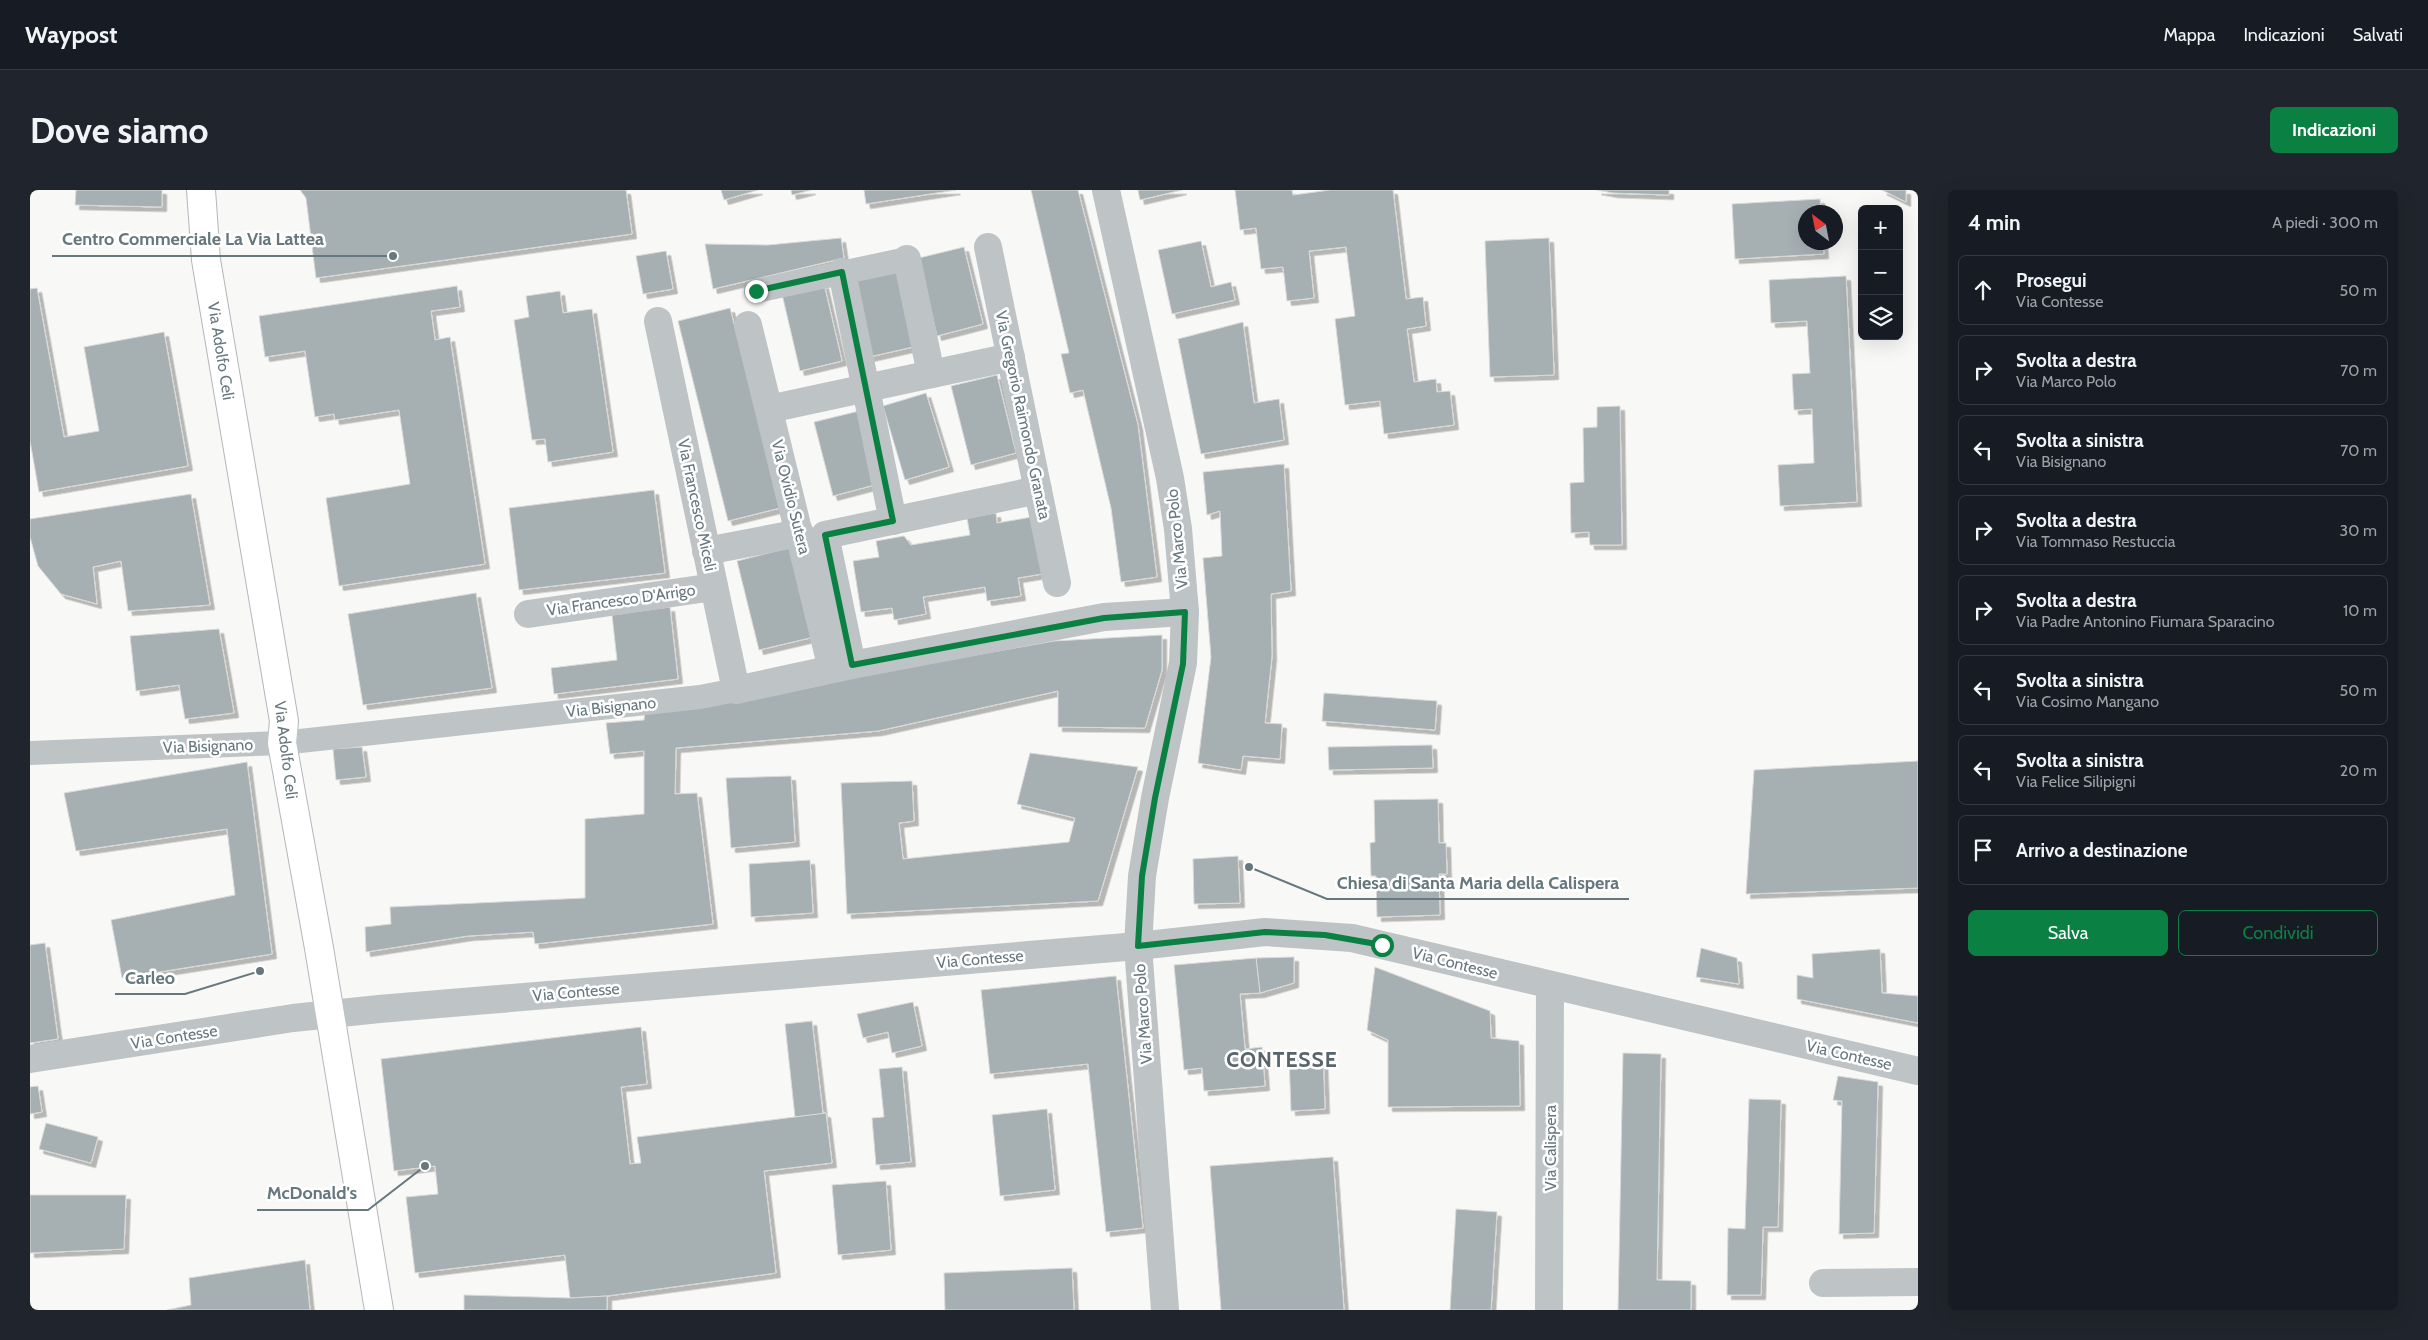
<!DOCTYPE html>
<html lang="it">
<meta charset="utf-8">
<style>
body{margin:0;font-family:Cabin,sans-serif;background:#20242c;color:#f1f3f6}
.controls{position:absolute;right:15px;top:15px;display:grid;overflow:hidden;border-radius:8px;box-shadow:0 5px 20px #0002}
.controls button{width:45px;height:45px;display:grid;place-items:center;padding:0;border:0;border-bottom:1px solid #363941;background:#171b24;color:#f1f3f6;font:25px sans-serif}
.compass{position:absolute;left:1768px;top:15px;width:45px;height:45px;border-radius:50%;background:#171b24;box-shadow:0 5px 20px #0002;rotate:328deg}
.stop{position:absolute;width:15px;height:15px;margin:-11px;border:4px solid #0b8043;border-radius:50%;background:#fff}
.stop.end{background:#0b8043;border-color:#fff;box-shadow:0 1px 5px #0008}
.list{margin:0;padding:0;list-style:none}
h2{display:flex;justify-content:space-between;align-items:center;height:65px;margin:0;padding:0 20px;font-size:21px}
h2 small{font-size:16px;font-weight:400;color:#9ea1a6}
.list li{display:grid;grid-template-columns:32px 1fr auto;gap:15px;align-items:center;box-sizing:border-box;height:70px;margin:0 10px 10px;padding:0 10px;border:1px solid #363941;border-radius:8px}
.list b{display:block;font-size:19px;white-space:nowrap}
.list p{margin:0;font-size:16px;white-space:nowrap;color:#9ea1a6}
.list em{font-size:16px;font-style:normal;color:#9ea1a6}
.actions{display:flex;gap:10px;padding:15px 20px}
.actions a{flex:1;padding:11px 0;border:1px solid #0b8043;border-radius:8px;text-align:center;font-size:18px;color:#0b8043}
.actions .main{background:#0b8043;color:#fff}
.icon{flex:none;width:28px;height:28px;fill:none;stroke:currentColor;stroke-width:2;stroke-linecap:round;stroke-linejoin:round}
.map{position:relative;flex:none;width:1888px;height:1120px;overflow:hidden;border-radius:8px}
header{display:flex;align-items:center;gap:30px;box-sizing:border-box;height:70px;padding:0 25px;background:#171b24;border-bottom:1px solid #363941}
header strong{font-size:24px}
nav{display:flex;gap:28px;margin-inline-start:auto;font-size:18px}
.intro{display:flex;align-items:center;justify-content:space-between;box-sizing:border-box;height:120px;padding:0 30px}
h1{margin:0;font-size:35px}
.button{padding:12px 22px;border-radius:8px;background:#0b8043;color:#fff;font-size:18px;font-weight:700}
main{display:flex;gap:30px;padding:0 30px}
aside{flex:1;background:#171b24;border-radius:8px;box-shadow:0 5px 20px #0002}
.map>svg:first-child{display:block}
.building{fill:#a6afb2;stroke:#dadad8;filter:url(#shadow)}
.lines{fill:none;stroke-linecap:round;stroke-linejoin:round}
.primary-casing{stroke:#b2b7ba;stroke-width:30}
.pedestrian{stroke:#bec3c5;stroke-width:24}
.minor{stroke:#bec3c5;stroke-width:28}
.primary{stroke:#fff;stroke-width:28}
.route{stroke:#0b8043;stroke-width:6}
.labels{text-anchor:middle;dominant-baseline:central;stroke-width:5;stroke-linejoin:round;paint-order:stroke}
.street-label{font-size:16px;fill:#66787e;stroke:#fff}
.district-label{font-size:21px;font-weight:bold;letter-spacing:1px;fill:#58656a;stroke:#fff}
.leader{fill:none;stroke:#66787e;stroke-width:2}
.callout-dot{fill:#66787e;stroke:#fff;stroke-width:2}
.callout-label{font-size:18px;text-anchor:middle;font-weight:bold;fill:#66787e;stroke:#fff;stroke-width:5;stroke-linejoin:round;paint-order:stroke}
</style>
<header>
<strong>Waypost</strong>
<nav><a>Mappa</a><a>Indicazioni</a><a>Salvati</a></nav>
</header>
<div class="intro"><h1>Dove siamo</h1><a class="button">Indicazioni</a></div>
<main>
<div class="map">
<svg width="1888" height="1120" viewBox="0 0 1888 1120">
<defs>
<filter id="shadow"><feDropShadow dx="4.5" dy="4.5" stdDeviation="0" flood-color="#0004"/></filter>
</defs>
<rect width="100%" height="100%" fill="#f8f8f6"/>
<g class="building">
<path d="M46 0H132V17L45 15Z"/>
<path d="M270 0H596L602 44 286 88 276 8Z"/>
<path d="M691 0H728L694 10Z"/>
<path d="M761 0H781L762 5Z"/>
<path d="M834 0H926L836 14Z"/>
<path d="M1001 0H1048L1108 235 1127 387 1091 392 1081 318 1053 200 1040 203 1031 164 1039 163Z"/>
<path d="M1108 0H1152L1110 10Z"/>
<path d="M1205 0H1262L1263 5 1300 0H1363L1376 109 1393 107 1396 136 1377 139 1384 192 1406 189 1407 202 1420 201 1424 235 1354 244 1350 211 1315 215 1305 129 1325 126 1316 57 1279 61 1284 108 1257 111 1253 77 1231 79 1226 38 1210 40Z"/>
<path d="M1567 0H1639V5L1583 3Z"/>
<path d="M1852 0H1876V12Z"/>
<path d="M1790 9 1791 22H1776V52H1793L1794 64 1705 69 1702 14Z"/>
<path d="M811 48 814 68 683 99 675 54 738 55Z"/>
<path d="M1519 48 1524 185 1460 187 1455 51Z"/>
<path d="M1171 51 1181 97 1201 92 1205 110 1142 124 1128 60Z"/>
<path d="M934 57 953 134 907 146 889 68Z"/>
<path d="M636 61 643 99 613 104 606 66Z"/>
<path d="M866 78 883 157 839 167 822 88Z"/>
<path d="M1816 86 1827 312 1750 316 1748 275 1784 273 1782 219 1764 220 1762 184 1780 183 1777 131 1741 133 1739 90Z"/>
<path d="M794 94 812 171 770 181 752 104Z"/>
<path d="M427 96 430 117 401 121 405 150 420 147 455 374 309 396 296 308 380 294 369 220 305 230 304 224 285 227 275 161 235 167 229 126Z"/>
<path d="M7 98 34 247 69 241 54 157 134 142 158 276 9 302 0 251V99Z"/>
<path d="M530 101 533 123 562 119 583 262 518 272 515 249 502 250 484 130 499 127 496 106Z"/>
<path d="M700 118 750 318 698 331 648 131Z"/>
<path d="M1213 132 1224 213 1249 209 1254 250 1171 264 1148 149Z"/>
<path d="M967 185 986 263 941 275 921 196Z"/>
<path d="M896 203 919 277 875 290 853 216Z"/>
<path d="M1590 216 1592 355H1560L1559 342 1541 343 1540 293 1554 292 1553 238 1567 237V217Z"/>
<path d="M829 221 848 294 803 306 784 232Z"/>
<path d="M1254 274 1261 401 1241 404 1242 466 1235 533 1252 534 1250 569 1213 566 1211 580 1168 573 1181 467 1173 368 1192 366 1190 321 1177 325 1173 282Z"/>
<path d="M624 300 635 383 489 400 479 318Z"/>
<path d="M161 304 180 415 98 421 91 371 63 377 67 414 31 404 8 376 0 347V329Z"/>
<path d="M966 323 967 333 1002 327 1012 384 988 388 991 406 957 411 955 397 893 407 896 424 864 430 862 418 831 422 823 371 849 367 846 351 874 346 881 355 940 345 937 328Z"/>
<path d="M762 357 784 447 729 460 707 371Z"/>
<path d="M446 403 462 498 333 515 318 424Z"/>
<path d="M640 417 648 489 524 504 521 478 587 470 582 425Z"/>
<path d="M189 439 204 523 155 529 149 495 106 501 100 446Z"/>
<path d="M1132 445V480L1115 538 1028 537V501L848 541 646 558 645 604 667 603 683 734 505 754 503 742 438 746 336 762 335 737 361 734 360 717 555 708V629L614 624V561L580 564 576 533 614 530 615 521 739 502 1024 451Z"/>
<path d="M1294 503 1407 511 1405 540 1292 531Z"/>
<path d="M1402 555 1403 578 1299 580 1298 557Z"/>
<path d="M332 557 336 587 306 590 303 559Z"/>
<path d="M1000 563 1108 577 1068 711 817 724 811 593 882 591 884 631 869 633 873 669 1039 652 1045 628 987 614Z"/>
<path d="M1888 571V698L1716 704 1724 580Z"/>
<path d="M217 572 242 764 92 788 81 730 205 705 197 639 46 661 34 603Z"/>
<path d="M761 586 765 652 701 658 696 588Z"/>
<path d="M1408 609 1409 653H1416L1417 684H1409L1410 725 1347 727 1346 686H1341L1340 653 1345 652 1344 610Z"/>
<path d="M1208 666 1210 713 1164 714 1163 669Z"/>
<path d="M780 670 783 723 721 727 719 674Z"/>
<path d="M15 753 28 849 0 853V755Z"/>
<path d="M1671 758 1707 768 1709 794 1666 787Z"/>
<path d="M1850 759 1852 803 1888 806V833L1767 809V785L1783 788 1782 764Z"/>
<path d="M1264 767V793L1230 803 1226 768Z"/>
<path d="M1226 768 1230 803 1210 804 1215 859 1232 857 1235 896 1174 901 1172 878 1154 880 1144 775Z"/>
<path d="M1345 777 1460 821 1461 848 1489 851 1490 916 1358 917V850L1337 840Z"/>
<path d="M1086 786 1113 1038 1076 1042 1058 874 960 884 951 800Z"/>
<path d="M883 812 892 856 862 863 858 842 833 848 827 824Z"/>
<path d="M782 831 793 924 765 927 755 834Z"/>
<path d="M611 837 617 894 591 897 600 974 611 973 607 947 796 923 802 973 734 981 746 1083 577 1106 540 1108 535 1065 385 1083 376 1007 408 1004 405 976 364 981 351 869Z"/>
<path d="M1593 863 1631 864 1627 1090 1661 1091V1120H1588Z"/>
<path d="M1293 864 1295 919 1261 921 1259 866Z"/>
<path d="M872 877 881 972 846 975 842 928 854 927 849 879Z"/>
<path d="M1808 886 1848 892 1844 1043 1809 1044 1812 911 1803 910Z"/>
<path d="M8 896 12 922 0 924V897Z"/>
<path d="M1719 909 1751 910 1748 1037H1733L1731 1105H1697L1698 1038 1715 1039Z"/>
<path d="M1017 919 1025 1000 970 1006 962 925Z"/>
<path d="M16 933 68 947 61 973 9 959Z"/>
<path d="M1303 967 1314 1120H1191L1180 976Z"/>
<path d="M856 991 861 1060 808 1065 802 995Z"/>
<path d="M0 1005H96L94 1059 0 1063Z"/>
<path d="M1426 1019 1467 1022 1461 1120H1420Z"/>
<path d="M275 1070 280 1120H137L161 1115 159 1088Z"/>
<path d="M1042 1078 1044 1120H915L914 1083Z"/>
<path d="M434 1105 540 1108 577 1106V1120H434Z"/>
</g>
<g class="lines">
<defs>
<path id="primary" d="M171 0 176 70 254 531 252 553 289 758 349 1120"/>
</defs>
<use href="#primary" class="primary-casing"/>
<g class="pedestrian">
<path d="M726 101 877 69"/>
<path d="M0 563 252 553 670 507 706 500"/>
</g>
<g class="minor">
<path d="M1076 0 1140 288 1148 339 1155 422 1153 473 1125 608 1112 686 1108 756 1135 1120"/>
<path d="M958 57 1027 393"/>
<path d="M877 69 901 184"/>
<path d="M812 82 863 331"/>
<path d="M628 131 706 500 822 475 1074 427 1155 422"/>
<path d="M718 135 802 479"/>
<path d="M739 219 981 167"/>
<path d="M676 361 770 343"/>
<path d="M498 424 684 397"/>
<path d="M822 475 795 345 1008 300"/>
<path d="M0 869 263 828 349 819 1108 756 1235 742 1322 748 1888 881"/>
<path d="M1793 1093 1888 1092"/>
<path d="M1519 1120 1520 796"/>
</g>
<use href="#primary" class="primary"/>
</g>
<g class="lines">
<path class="route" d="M726 101 812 82 863 331 795 345 822 475 1074 428 1155 422 1153 474 1125 608 1112 686 1108 756 1235 742 1295 745 1352 755"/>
</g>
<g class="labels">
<g class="street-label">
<text transform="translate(191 161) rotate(81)">Via Adolfo Celi</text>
<text transform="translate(993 225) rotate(78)">Via Gregorio Raimondo Granata</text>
<text transform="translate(761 307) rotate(76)">Via Ovidio Sutera</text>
<text transform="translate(667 315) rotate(78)">Via Francesco Miceli</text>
<text transform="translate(1147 349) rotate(-96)">Via Marco Polo</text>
<text transform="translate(591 410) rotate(-8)">Via Francesco D'Arrigo</text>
<text transform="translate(581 517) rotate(-6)">Via Bisignano</text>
<text transform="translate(178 556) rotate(-2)">Via Bisignano</text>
<text transform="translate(256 560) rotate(83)">Via Adolfo Celi</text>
<text transform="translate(950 769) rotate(-5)">Via Contesse</text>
<text transform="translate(1425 773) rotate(14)">Via Contesse</text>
<text transform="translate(546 802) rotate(-5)">Via Contesse</text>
<text transform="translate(1113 824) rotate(-94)">Via Marco Polo</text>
<text transform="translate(144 847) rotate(-9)">Via Contesse</text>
<text transform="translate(1819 865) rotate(13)">Via Contesse</text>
<text transform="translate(1520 958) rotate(-90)">Via Calispera</text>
</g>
<g class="district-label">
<text x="1252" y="869">CONTESSE</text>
</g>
</g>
<path class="leader" d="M363 66L304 66H22M1219 677L1297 709H1599M230 781L155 804H85M395 976L338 1020H227"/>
<g class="callout-dot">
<circle cx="363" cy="66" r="5"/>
<circle cx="1219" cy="677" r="5"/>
<circle cx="230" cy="781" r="5"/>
<circle cx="395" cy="976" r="5"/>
</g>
<g class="callout-label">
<text x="163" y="55">Centro Commerciale La Via Lattea</text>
<text x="1448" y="699">Chiesa di Santa Maria della Calispera</text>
<text x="120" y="794">Carleo</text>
<text x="282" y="1009">McDonald's</text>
</g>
</svg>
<div class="controls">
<button>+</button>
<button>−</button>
<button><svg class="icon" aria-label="layers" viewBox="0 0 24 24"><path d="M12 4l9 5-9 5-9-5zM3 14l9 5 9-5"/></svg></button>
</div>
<svg class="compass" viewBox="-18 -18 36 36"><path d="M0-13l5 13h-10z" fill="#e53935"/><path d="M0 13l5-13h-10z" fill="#9ea1a6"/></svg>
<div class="stop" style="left:1352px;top:755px"></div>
<div class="stop end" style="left:726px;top:101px"></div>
</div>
<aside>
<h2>4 min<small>A piedi · 300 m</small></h2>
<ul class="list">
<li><svg class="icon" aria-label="ahead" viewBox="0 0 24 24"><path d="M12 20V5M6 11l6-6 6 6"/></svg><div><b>Prosegui</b><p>Via Contesse</p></div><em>50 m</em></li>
<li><svg class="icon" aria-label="right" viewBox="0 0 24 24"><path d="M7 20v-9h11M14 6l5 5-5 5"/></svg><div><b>Svolta a destra</b><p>Via Marco Polo</p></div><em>70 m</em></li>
<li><svg class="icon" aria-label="left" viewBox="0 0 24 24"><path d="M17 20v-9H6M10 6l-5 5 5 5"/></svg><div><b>Svolta a sinistra</b><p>Via Bisignano</p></div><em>70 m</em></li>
<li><svg class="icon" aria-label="right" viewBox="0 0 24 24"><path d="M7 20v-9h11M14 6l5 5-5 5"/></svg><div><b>Svolta a destra</b><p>Via Tommaso Restuccia</p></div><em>30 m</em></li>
<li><svg class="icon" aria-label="right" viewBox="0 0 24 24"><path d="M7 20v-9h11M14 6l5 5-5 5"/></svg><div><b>Svolta a destra</b><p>Via Padre Antonino Fiumara Sparacino</p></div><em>10 m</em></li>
<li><svg class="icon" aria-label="left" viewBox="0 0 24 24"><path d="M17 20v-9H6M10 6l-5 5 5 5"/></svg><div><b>Svolta a sinistra</b><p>Via Cosimo Mangano</p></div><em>50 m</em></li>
<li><svg class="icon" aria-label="left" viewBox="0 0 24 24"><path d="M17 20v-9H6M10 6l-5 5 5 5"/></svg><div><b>Svolta a sinistra</b><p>Via Felice Silipigni</p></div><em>20 m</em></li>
<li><svg class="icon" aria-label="arrive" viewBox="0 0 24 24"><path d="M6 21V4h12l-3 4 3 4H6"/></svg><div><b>Arrivo a destinazione</b></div></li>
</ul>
<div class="actions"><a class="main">Salva</a><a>Condividi</a></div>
</aside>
</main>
